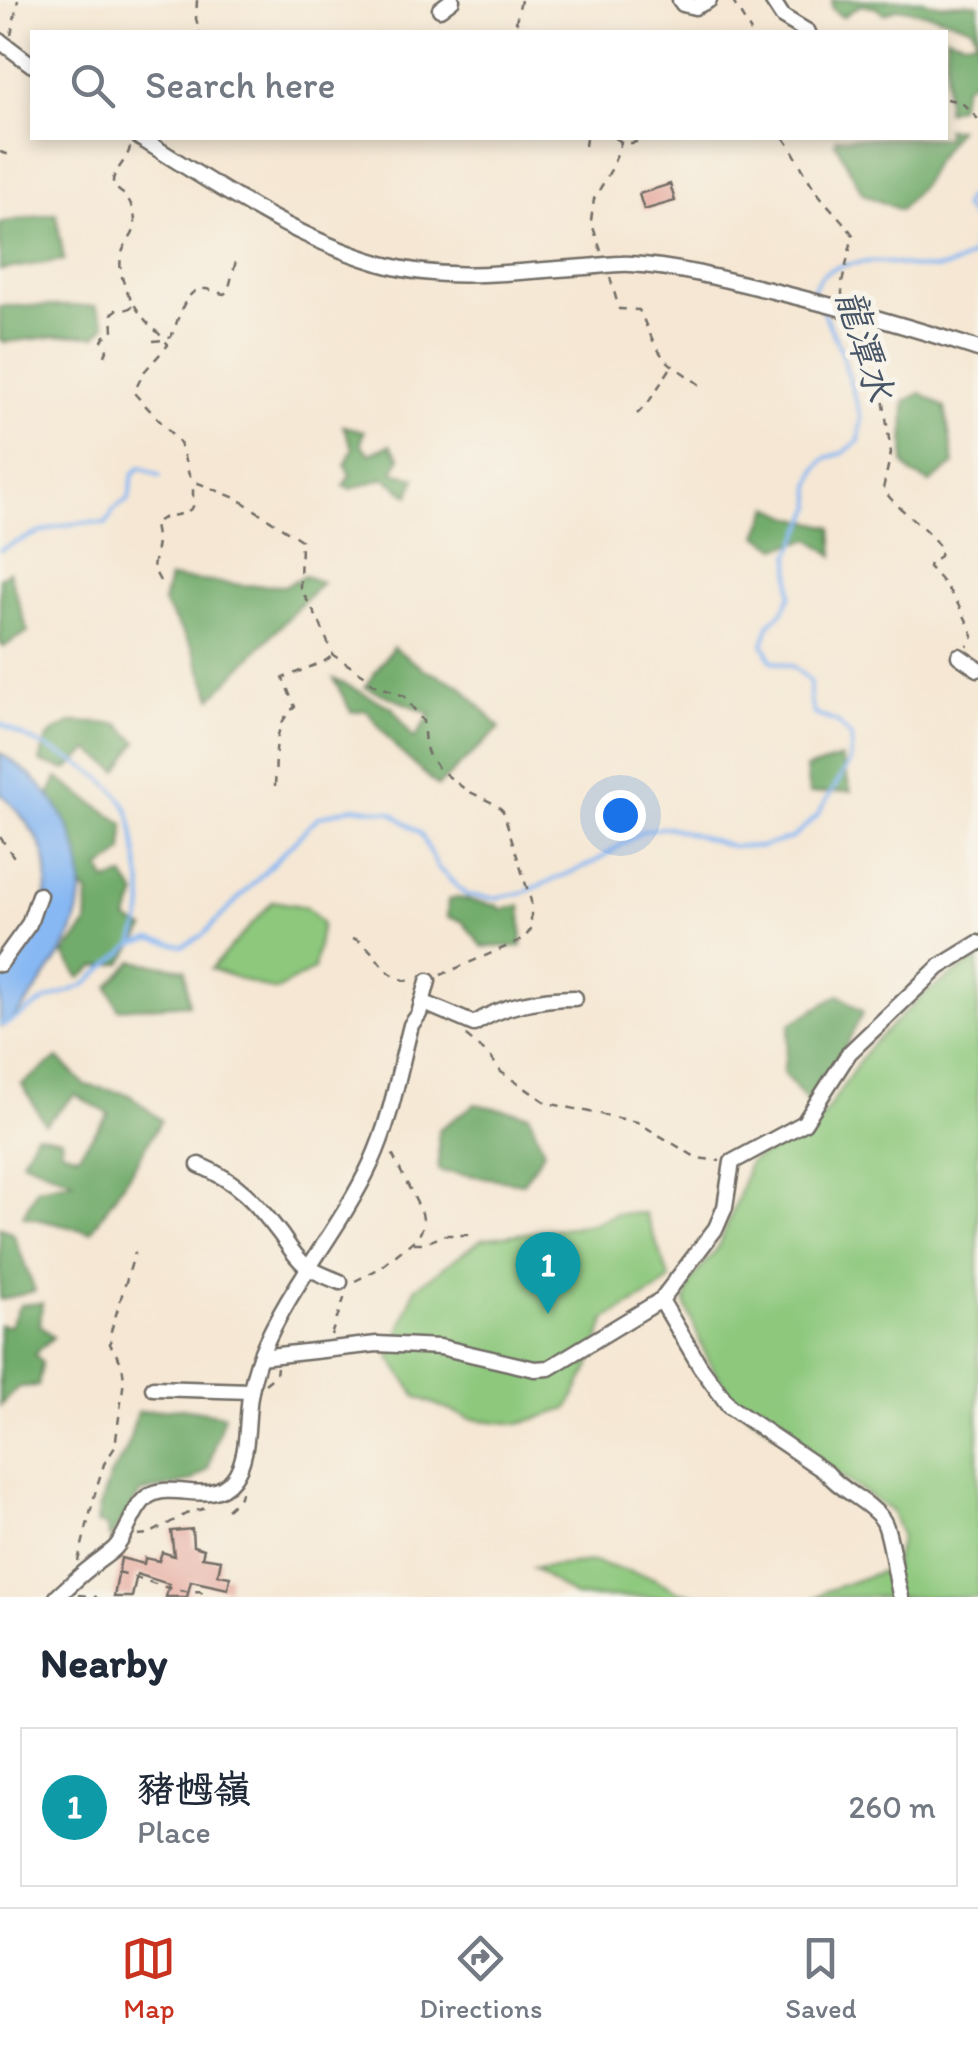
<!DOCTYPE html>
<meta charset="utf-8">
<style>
body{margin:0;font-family:Itim,"LXGW WenKai TC",sans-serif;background:#f6f6f7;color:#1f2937}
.you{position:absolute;left:620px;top:815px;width:35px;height:35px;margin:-25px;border:8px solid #fff;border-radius:50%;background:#1a73e8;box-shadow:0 0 0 15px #1a73e833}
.badge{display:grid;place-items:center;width:65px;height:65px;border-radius:50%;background:#c8321e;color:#fff;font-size:32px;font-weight:700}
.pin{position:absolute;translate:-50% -82px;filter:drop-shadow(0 2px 5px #0008)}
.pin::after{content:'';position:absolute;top:52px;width:35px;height:30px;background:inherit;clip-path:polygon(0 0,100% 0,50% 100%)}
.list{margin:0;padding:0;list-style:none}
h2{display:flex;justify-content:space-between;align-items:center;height:130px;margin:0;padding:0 40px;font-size:42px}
h2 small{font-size:32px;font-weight:400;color:#747a83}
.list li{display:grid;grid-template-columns:65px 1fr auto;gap:30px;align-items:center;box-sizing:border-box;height:160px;margin:0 20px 20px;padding:0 20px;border:2px solid #e0e1e3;border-radius:0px}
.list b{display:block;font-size:38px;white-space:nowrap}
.list p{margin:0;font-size:32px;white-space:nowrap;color:#747a83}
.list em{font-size:32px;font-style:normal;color:#747a83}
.icon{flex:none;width:55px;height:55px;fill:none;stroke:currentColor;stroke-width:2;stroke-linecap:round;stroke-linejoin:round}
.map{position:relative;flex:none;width:978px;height:1597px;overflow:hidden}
.search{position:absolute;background:#fff;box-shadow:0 5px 15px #0003;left:30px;right:30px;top:30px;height:110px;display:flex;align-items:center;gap:25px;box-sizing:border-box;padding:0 35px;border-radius:0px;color:#747a83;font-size:38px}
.sheet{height:310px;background:#fff}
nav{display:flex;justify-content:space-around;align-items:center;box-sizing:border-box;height:140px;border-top:2px solid #e0e1e3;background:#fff;font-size:28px;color:#747a83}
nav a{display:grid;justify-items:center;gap:5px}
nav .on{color:#c8321e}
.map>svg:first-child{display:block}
.green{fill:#8dc87d;stroke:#5c7a54;stroke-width:2.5}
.forest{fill:#72ac6c;stroke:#4e6c4c;stroke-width:2.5}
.water{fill:#87b8f3;stroke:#59728f;stroke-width:2.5}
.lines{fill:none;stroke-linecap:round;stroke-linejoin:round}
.stream{stroke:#87b8f3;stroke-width:4}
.building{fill:#e5a398}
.minor-casing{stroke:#726d66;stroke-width:19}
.path{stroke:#726d66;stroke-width:2.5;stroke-dasharray:8 8;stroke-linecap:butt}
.minor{stroke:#fff;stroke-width:14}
.labels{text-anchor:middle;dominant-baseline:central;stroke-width:10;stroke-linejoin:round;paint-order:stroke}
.water-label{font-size:38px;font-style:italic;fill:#475567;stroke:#f7f3e8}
</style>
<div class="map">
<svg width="978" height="1597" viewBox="0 0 978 1597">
<rect width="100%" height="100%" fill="#f7f3e8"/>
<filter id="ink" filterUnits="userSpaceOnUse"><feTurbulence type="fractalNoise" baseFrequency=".01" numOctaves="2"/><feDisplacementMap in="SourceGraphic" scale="20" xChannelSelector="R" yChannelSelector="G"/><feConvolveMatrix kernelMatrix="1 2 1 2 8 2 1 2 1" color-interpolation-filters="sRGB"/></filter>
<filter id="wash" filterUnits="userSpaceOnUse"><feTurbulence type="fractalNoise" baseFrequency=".0048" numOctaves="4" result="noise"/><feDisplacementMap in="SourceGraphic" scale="40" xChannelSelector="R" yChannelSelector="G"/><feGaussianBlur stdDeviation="2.25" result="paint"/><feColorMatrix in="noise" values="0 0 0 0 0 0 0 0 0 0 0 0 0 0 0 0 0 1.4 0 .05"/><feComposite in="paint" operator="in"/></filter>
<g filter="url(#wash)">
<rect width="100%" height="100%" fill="#f5e7d3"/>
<g class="green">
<path d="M273 901 307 907 322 923 314 969 275 991 211 969Z"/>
<path d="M978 959V1597H816L826 1591 894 1567 901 1535 891 1511 737 1406 707 1359 685 1303 691 1281 719 1246 738 1197 749 1162 820 1121 869 1047 925 993Z"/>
<path d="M645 1213 670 1279 656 1291 606 1319 588 1370 568 1409 519 1424 471 1419 417 1397 390 1357 415 1288 482 1239 592 1224 615 1214Z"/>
<path d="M593 1562 651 1577 679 1592 708 1597H576L533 1568Z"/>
</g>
<g class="forest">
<path d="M832 0H923C940 9 958 0 978 4V77L964 86 958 107 946 111V36L965 41 977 39 972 27 934 15 898 8 884 14 877 8 861 5 842 17 832 9Z"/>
<path d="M946 129H958L934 162 924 182 900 210 863 194 835 142 836 138H946Z"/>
<path d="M56 213 64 260 0 270V223Z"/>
<path d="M0 306H96L106 325 96 336C65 333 34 340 3 342L0 339Z"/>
<path d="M921 393 945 408 954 464 930 483 911 473 904 464 905 401Z"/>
<path d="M343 426 364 431 361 445 370 454 390 445 400 458 393 472 416 478 409 496 385 478 351 489 344 486 350 474 345 466 353 448Z"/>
<path d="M770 507 792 517 832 527 834 556 811 539 777 548 758 535Z"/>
<path d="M9 571 28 632 3 647 0 642V578Z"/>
<path d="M304 576 322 582 212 698 192 647 163 603 169 578 243 585 284 586Z"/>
<path d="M393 647 425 670 460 685 500 728 438 786 399 751 366 710 351 712 334 679 393 708 414 739 431 714 365 687Z"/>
<path d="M73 722 119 724 137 742 118 771 89 750 67 770 40 762C47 733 47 735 73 722Z"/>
<path d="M841 758 851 791 809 794 806 769Z"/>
<path d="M57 778 124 824 123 851 114 860 100 868 106 881 124 876 137 895 127 920 145 929 122 963 95 967 80 978 64 954 87 925 88 893 81 887 76 849 49 795Z"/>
<path d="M458 898 499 906 501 910 521 905 522 946 483 947 462 921 447 917 448 900Z"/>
<path d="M133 961 185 969 189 1004 118 1009 108 986Z"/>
<path d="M839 995 863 1012 838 1061 811 1106 783 1073 790 1024Z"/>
<path d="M58 1058 85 1085 128 1094 161 1120 137 1162 91 1232 23 1216 37 1188 74 1181 22 1160 36 1134 62 1139 61 1150 78 1155 109 1114 75 1095 45 1124 22 1084Z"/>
<path d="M475 1104 529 1114 544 1151 523 1183 439 1171 438 1130Z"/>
<path d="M0 1227 13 1233 35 1291 0 1300Z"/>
<path d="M42 1303 40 1325 53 1337 35 1354 42 1363 38 1386 19 1387 0 1406V1325L10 1326 20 1305Z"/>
<path d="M182 1408 224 1415 208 1469 192 1481 140 1493 110 1539 106 1526 97 1524 99 1508 110 1476 127 1449 137 1412Z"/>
</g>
<path class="water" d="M0 753C63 790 102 865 70 937 64 951 54 964 46 976 33 995 20 1017 0 1027V978C28 947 56 902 45 857 39 835 16 807 0 793Z"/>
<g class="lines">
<g class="stream">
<path d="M816 297 813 289C817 283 821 274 828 271 843 263 873 260 890 263 923 268 942 276 972 255L977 223 963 207 968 197 975 190H978"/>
<path d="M0 550C31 535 71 517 106 524L114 509 129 499 133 474 141 467 160 476"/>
<path d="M0 723C41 751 102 762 127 808 134 823 135 845 138 861 144 897 147 909 133 944"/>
<path d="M0 1024 5 1025 46 1000 85 985 133 944 152 939 183 946 203 935 318 817 354 807 391 812 421 834 437 867 466 895 494 898 522 893 593 863 643 831 668 827 732 846 760 847 792 838 817 816 850 762 852 738 837 722 814 714 810 700V681L794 667 772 661 763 644 770 623 783 611 791 595 790 555 813 507 811 486 817 468 826 458 843 453 859 441 861 418 840 348 820 306"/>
</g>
</g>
<g id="blocks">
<g class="building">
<path d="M670 184 675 201 644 210 639 194Z"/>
<path d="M192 1529 193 1546 204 1549 202 1557 221 1560 218 1575 230 1577 228 1589 191 1581 187 1597H166L169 1584 137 1574 132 1597H114L121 1558 144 1564 145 1558 159 1561 162 1552 174 1556 171 1531Z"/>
</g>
</g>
</g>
<g filter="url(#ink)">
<use href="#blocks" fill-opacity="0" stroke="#726d66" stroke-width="2.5"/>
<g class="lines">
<defs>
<g id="minor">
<path d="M680 0 683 4 695 7 709 0"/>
<path d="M772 0 783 17 808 32"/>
<path d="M440 9 452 0"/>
<path d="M0 41 32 65"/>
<path d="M140 138C216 185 295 239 382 264 448 283 519 271 586 267 601 266 616 263 631 264 679 267 727 280 773 291 842 308 911 327 978 349"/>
<path d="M959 656 978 669"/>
<path d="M0 964 29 924 39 895"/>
<path d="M422 1002 474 1024C502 1005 541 998 575 998"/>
<path d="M199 1165C237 1181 256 1202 281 1235 288 1245 295 1257 305 1265 315 1273 329 1277 340 1282"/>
<path d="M661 1300 700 1366 730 1407 827 1473C842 1492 868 1500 882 1519 891 1530 895 1579 901 1597"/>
<path d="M260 1357 377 1344 440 1347 535 1369 549 1368 661 1300 716 1228 725 1207 732 1162 804 1123 849 1053 939 967 978 943"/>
<path d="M153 1388 251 1391"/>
<path d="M57 1597C68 1587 79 1576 91 1567 99 1560 108 1555 115 1548 128 1534 132 1509 147 1497 173 1479 210 1508 233 1479 251 1456 245 1418 251 1391 253 1379 257 1365 261 1354 289 1286 340 1230 371 1163 391 1120 399 1071 411 1025L419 1014 428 981"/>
</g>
</defs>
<use href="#minor" class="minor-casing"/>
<g class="path">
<path d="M197 0 196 19 200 32"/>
<path d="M521 0 516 21 526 32"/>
<path d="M732 0 751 32"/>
<path d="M11 35 18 0"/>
<path d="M946 99 961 102 978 119"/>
<path d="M615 138 625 144 656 138"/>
<path d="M784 138C797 155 804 175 817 192 828 207 842 219 853 235L842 283V295"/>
<path d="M585 146 586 138"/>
<path d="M130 147C128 160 113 171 113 181 114 190 123 192 128 199 132 205 135 215 135 222 136 236 123 243 121 257 117 279 133 306 147 322 154 330 163 336 168 345L143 373 134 393 180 443 189 475 193 481 238 499 301 540 300 588 319 621 333 655 364 675 373 684 404 696 423 721 425 745 429 756 439 769 466 790 497 805 503 811 531 901V929L524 939 441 975"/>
<path d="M0 152 10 155"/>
<path d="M601 251 591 221 594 199 612 168 621 142"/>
<path d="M610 277 619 309 639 310C647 326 654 348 667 361 676 369 690 377 700 385"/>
<path d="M857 327 879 377 884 404 891 453 883 489C899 512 925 524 941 549L940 556 930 563 929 567C948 586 964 611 973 636L967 647"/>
<path d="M153 341 165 340 171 337C179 321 183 287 206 289 212 290 218 293 224 294L228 291 236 261"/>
<path d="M105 356 107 350 102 341 104 337 113 331 112 314 116 310C124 311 130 310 135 303"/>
<path d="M637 414 648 403 670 369V366"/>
<path d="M160 581 153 568 157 542 154 525C164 512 182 519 193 507V482"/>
<path d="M275 786C277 758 271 725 295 707L283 678 325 661 332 656"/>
<path d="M0 837 18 863"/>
<path d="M353 938C382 951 375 976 414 982"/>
<path d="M466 1036 490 1056 501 1072 547 1103 637 1122 697 1158 720 1161"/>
<path d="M414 1243H426L445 1235H468L470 1242"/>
<path d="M355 1281 380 1268 418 1237C423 1229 424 1223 422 1213L391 1152"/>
<path d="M331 1335 345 1296"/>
<path d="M265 1384 276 1375 277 1367"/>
<path d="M227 1509 240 1497 241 1492"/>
<path d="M138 1535 149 1534 186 1514 206 1508"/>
<path d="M78 1561 97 1486 104 1464 115 1447 124 1380 122 1364 110 1344 111 1331 135 1252"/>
<path d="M118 1572C145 1578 171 1594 200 1591L207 1597"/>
<path d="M78 1595 97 1597"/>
</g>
<use href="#minor" class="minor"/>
</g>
</g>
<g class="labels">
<g class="water-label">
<text transform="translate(865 345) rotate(73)">龍潭水</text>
</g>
</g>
</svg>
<div class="you"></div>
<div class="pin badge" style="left:548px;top:1314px;background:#0f9aa8">1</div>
<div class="search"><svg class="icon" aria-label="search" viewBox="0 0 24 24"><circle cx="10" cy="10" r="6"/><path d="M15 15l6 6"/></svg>Search here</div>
</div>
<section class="sheet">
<h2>Nearby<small></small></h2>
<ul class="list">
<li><span class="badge" style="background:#0f9aa8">1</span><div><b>豬乸嶺</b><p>Place</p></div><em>260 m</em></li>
</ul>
</section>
<nav>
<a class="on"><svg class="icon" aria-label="map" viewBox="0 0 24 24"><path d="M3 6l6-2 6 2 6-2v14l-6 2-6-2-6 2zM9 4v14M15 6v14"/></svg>Map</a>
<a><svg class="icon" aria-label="directions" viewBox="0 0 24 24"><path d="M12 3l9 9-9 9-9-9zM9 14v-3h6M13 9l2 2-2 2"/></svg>Directions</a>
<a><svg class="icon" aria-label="saved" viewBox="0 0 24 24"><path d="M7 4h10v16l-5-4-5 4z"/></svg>Saved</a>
</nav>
